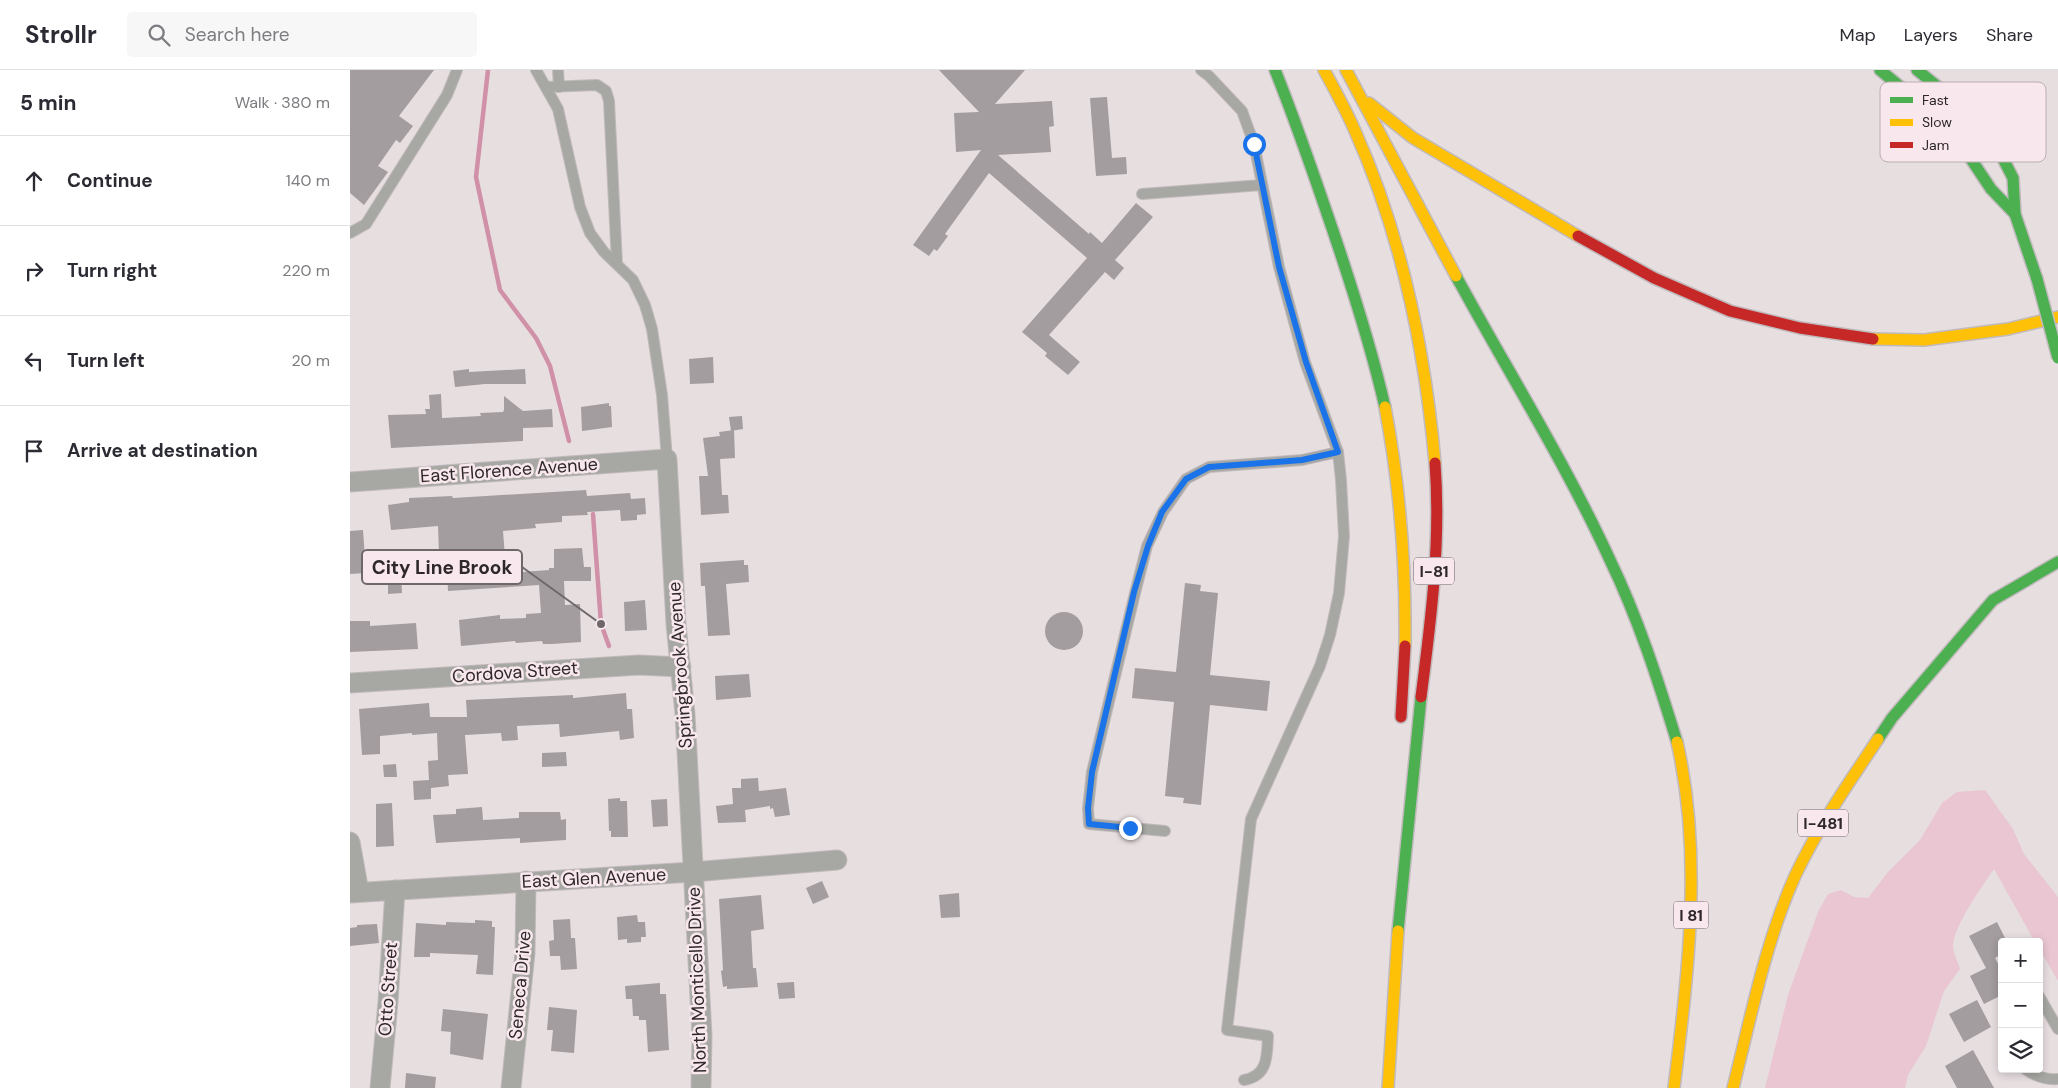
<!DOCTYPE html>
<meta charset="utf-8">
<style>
body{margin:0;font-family:"DM Sans",sans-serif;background:#f7f7f7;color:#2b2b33}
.controls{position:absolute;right:15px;bottom:15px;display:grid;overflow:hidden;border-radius:5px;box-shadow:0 2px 8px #0003}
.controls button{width:45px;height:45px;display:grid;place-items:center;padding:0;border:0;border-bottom:1px solid #e1e1e2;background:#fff;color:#2b2b33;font:25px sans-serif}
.stop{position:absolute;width:15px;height:15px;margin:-11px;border:4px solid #1a73e8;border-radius:50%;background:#fff}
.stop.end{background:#1a73e8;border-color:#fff;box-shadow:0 1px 5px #0008}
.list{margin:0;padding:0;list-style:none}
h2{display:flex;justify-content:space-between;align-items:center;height:65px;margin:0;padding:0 20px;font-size:21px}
h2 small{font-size:16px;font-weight:400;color:#7c7c81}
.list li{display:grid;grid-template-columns:32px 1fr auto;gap:15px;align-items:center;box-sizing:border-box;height:90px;padding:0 20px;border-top:1px solid #e1e1e2}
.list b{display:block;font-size:19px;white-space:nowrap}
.list em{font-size:16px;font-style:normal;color:#7c7c81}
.icon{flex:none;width:28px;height:28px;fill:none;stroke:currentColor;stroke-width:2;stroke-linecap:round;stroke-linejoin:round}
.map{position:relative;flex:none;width:1708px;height:1018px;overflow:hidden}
header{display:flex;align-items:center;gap:30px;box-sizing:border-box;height:70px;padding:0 25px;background:#fff;border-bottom:1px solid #e1e1e2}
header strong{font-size:24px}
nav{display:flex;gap:28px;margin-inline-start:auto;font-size:18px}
.search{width:350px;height:45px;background:#f7f7f7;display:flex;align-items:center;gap:12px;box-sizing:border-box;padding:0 18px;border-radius:5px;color:#7c7c81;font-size:19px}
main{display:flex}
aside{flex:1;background:#fff}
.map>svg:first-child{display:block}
.green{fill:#e9c6d2}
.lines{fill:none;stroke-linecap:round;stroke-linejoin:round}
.stream{stroke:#d090a8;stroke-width:4.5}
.building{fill:#a39d9f}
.lane-casing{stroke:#c1babc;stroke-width:12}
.street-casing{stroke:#c1babc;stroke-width:21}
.fast-casing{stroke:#c1babc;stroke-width:14}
.slow-casing{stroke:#c1babc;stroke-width:14}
.jam-casing{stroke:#c1babc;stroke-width:14}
.lane{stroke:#a7a8a3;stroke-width:10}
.street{stroke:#a7a8a3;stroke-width:19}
.fast{stroke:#4caf50;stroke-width:11}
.slow{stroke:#ffc107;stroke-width:11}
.jam{stroke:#c62828;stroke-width:11}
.fast-bridge-casing{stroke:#c1babc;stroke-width:14;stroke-linecap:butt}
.fast-bridge{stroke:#4caf50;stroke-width:11}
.route{stroke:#1a73e8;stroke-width:6}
.labels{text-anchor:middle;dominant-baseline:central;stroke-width:5;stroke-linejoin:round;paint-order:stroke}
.shield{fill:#f8e7ed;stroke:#6b6164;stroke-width:1}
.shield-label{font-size:16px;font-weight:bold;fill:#2e282a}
.street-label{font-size:18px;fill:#2e282a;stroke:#f8e7ed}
.key{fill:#f8e7ed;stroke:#bbaeb2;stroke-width:1}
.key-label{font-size:14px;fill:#2e282a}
.leader{fill:none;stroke:#6f686a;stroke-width:2}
.callout-dot{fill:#6f686a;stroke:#f8e7ed;stroke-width:2}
.callout{fill:#f8e7ed;stroke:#6f686a;stroke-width:2}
.callout-label{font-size:19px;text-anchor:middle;font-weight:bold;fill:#2e282a}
</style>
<header>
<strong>Strollr</strong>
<div class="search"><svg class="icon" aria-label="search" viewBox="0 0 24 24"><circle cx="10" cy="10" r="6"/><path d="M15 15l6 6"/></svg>Search here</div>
<nav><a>Map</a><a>Layers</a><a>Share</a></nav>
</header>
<main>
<aside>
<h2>5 min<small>Walk · 380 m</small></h2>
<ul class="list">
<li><svg class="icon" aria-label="ahead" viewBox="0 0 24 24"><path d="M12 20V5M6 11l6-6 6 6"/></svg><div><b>Continue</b></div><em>140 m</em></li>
<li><svg class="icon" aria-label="right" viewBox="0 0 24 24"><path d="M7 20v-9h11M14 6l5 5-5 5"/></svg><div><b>Turn right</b></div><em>220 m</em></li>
<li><svg class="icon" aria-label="left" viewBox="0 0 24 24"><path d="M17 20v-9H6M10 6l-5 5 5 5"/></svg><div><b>Turn left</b></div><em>20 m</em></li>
<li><svg class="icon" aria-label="arrive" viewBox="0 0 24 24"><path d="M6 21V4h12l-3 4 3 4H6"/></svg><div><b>Arrive at destination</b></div></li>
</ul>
</aside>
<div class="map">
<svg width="1708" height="1018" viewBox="0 0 1708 1018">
<rect width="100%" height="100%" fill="#e7dee0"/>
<path class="green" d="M1635 720 1663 759 1674 784 1708 827V911L1689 878V872H1685L1644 799C1632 817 1604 855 1603 876 1603 883 1608 892 1610 899L1594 921 1576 976 1558 1005 1555 1018H1415L1438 925 1468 842 1478 824 1491 820 1504 827 1518 828 1538 802 1570 770 1592 733 1607 722Z"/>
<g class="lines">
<g class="stream">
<path d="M138 0 126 107 150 220 186 268 200 296 219 371"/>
<path d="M243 444 251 554 259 576"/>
</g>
</g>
<g class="building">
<path d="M0 0H84L49 46 63 56 50 73 46 70 28 96 38 102 14 135 0 123Z"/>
<path d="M589 0H675L645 34 702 31 704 56 699 57 701 82 648 85 739 164 740 162 752 173 786 133 803 147 765 190 774 198 764 210 755 202 699 265 730 292 718 305 695 286 697 283 672 262 737 188 639 103 595 164 598 166 587 181 584 179 579 186 563 175 631 80 606 82 604 43 629 42Z"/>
<path d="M757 27 762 88 776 87 777 104 746 106 740 28Z"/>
<path d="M363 287 364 313 340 314 339 289Z"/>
<path d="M119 299V302L175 299 176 314H135L105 317 103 301Z"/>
<path d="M91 324 92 348 131 346 130 343 153 342 154 340V326L173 341 202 339 203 357 173 358V371L41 378 38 345 76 344 75 339H80L79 325Z"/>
<path d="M259 333V336H261L262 357 232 361 231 337Z"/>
<path d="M392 346 393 359 381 361 379 347Z"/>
<path d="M384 360 385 388 370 389 372 425H378L379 443 351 445 349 406H358L353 368 370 366 369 362Z"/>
<path d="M236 420 237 426 280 423 281 429 295 428 296 444 287 445V450L271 451 270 440 237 442 238 445 212 446V452L185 454 186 458 153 461 156 500 172 499V502L199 500V498H204V479L232 478 234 497H241V511H214L215 535 230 534 231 572 202 574H193L192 571 166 573 165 571 111 576 109 550 150 545V549L176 548V544L191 543 189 515 98 521 97 499 57 501V485L89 483 88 456 41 460 38 435 59 432V428L102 426 103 428Z"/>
<path d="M13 460 16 503 0 504V461Z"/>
<path d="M394 490V495H398L399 512 376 514 380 565 358 566 355 516H351L350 493Z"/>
<path d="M38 507H51L52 523 38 524Z"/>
<path d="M835 513 851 515 850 521 868 523 860 605 920 611 917 641 860 635 851 735 833 733 834 728 815 726 824 632 782 628 785 598 826 602Z"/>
<path d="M295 530 297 560 275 561 274 532Z"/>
<circle cx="714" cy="561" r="19"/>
<path d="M0 551H20V556L66 553 68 579 0 582Z"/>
<path d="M399 604 401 627 366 630 365 606Z"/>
<path d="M276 623 277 639H282L284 668 270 670 269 661 210 667 209 654H207L167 656 168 670 152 671 151 663 115 665 118 704 98 705 99 716 81 718V729L64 730 63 711 79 710 78 691 88 690 87 663 62 665V663L30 666V684L12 685 9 639 79 633 80 647H117L116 630 223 625V628Z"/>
<path d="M216 682 217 696 192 697V683Z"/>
<path d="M46 694 47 707H34L33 695Z"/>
<path d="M408 708 409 721 436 718 440 745 425 747 423 738 420 739V736L395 740 396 752 368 753 366 736 383 734 382 718H391V709Z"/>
<path d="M270 728V731H277L278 767H261V761H259L258 729Z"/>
<path d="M317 729 318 756 303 757 301 730Z"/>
<path d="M42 733 44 776 26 777V734Z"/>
<path d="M132 737 133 750 169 748V742H210L211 750 216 749V770L170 773V768L86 773 83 745 106 744V739Z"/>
<path d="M472 811 479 827 463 834 456 818Z"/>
<path d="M609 823 610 847 591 848 589 825Z"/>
<path d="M411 825 414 859 401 861 403 898H406L408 917 377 919V916L373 917 371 901 373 900 369 829Z"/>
<path d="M287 845 288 852H295L296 867H291V872L277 873V869L268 870 267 847Z"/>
<path d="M220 849 221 868H225L227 899 211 900 210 886H200L199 871 204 870 203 850Z"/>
<path d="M125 850 142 851V857H145L143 905 126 904 128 885 80 883V887H64L66 853 96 855V852L125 853Z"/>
<path d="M1647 852 1657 872H1652V884L1645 888 1652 901V925L1634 934 1620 906 1636 898 1619 866Z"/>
<path d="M27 854 29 873 0 876V858L7 857V855Z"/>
<path d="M444 912 445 928 429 929 427 913Z"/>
<path d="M310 913V924H316L319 980 298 982 296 950H289V946H283L282 929H276L275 916Z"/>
<path d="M1627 930 1641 957 1614 972 1599 944Z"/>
<path d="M199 937 227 940 224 983 201 981 203 960H197Z"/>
<path d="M93 939 138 944 133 990 100 984 101 962 91 961Z"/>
<path d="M1623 980 1644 1018H1607L1595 996Z"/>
<path d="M56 1003 86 1007 85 1018H55Z"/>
</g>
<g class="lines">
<defs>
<g id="lane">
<path d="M186 0 208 39 230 137 240 163 254 182 283 210 295 235 302 259 312 325 317 389"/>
<path d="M208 0 209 17"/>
<path d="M851 0 859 6 892 41 904 74 929 197 955 292 988 382 991 410 994 466 989 523 980 565 970 596 901 749 877 960 918 966C917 986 918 1006 894 1010"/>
<path d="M196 17 247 15 256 21 259 31 267 194"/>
<path d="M792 124 912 115"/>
<path d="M0 163 16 154 97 25 107 0"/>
<path d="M815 761 739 754 738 738 742 702 785 523 797 476 813 442 836 409 859 397 952 390 988 382"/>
<path d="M1689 926 1708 959"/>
<path d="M1675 999C1685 1006 1696 1010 1708 1009"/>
</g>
<g id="street">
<path d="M0 412 317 389 326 554 335 644 352 966 351 1018"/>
<path d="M0 613 289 595 331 597"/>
<path d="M0 772 9 822"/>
<path d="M0 823 343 802 487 790"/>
<path d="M30 1018 38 932 45 820"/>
<path d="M161 1018 175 883 176 811"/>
</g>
<g id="fast">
<path d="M925 0C946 52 964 105 982 158 1002 217 1021 276 1035 337"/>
<path d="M1530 0 1587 47 1611 74 1641 119 1665 144 1687 209"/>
<path d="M1567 0 1603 29 1646 75 1663 108 1665 144"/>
<path d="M1106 206C1157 300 1215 392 1260 490 1288 548 1308 610 1327 672"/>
<path d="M1528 669 1542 648 1643 530 1708 492"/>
<path d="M1048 861 1071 627"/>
</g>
<g id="slow">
<path d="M974 0C985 20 996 40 1005 61 1052 166 1075 280 1085 393"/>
<path d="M996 0 1106 206"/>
<path d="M1019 33 1063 68 1228 166"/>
<path d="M1523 269 1574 270 1658 259 1708 247"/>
<path d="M1035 337C1050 416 1056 496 1055 576"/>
<path d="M1038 1018 1048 861"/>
<path d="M1324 1018C1338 903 1353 786 1327 672"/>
<path d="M1383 1018C1401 947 1415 873 1445 806 1468 757 1498 714 1528 669"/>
</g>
<g id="jam">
<path d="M1228 166 1304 208 1380 241 1450 258 1523 269"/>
<path d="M1071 627C1081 550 1091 472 1085 393"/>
<path d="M1051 647 1055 576"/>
</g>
</defs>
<use href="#lane" class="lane-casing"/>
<use href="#street" class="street-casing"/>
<use href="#fast" class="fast-casing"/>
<use href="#slow" class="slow-casing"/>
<use href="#jam" class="jam-casing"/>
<use href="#lane" class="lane"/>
<use href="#street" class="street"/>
<use href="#fast" class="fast"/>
<use href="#slow" class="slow"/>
<use href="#jam" class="jam"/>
<defs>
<path id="fast-bridge" d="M1687 209 1708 288"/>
</defs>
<use href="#fast-bridge" class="fast-bridge-casing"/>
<use href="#fast-bridge" class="fast-bridge"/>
</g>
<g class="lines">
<path class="route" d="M780 758 739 754 738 738 742 702 784 522 798 476 812 442 836 409 859 397 952 390 988 382 956 292 929 197 904 74"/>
</g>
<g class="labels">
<g class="shield">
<rect x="1064" y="487.5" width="40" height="27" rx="4"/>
<rect x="1448" y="739.5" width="50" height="27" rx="4"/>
<rect x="1323.5" y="831.5" width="35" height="27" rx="4"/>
</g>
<g class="shield-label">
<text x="1084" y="501">I-81</text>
<text x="1473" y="753">I-481</text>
<text x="1341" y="845">I 81</text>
</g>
<g class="street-label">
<text transform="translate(159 400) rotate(-4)">East Florence Avenue</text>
<text transform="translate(330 595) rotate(-94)">Springbrook Avenue</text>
<text transform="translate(165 602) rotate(-4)">Cordova Street</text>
<text transform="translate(244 808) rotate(-3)">East Glen Avenue</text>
<text transform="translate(347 910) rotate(-92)">North Monticello Drive</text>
<text transform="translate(170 915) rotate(-85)">Seneca Drive</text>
<text transform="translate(38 919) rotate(-86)">Otto Street</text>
</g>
</g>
<rect x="1530" y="12" width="166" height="80" rx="8" class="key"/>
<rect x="1540" y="27" width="23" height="6" fill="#4caf50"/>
<rect x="1540" y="49" width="23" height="7" fill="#ffc107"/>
<rect x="1540" y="72" width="23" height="6" fill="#c62828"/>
<g class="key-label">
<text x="1572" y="35">Fast</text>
<text x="1572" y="57">Slow</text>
<text x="1572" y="80">Jam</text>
</g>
<path class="leader" d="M251 554L172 497"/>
<circle class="callout-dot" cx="251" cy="554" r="5"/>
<rect class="callout" x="12" y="480" width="160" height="34" rx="5"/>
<g class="callout-label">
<text x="92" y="504">City Line Brook</text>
</g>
</svg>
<div class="controls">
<button>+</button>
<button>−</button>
<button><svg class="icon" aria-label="layers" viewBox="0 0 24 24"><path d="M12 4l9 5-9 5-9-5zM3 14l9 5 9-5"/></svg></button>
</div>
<div class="stop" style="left:904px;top:74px"></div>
<div class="stop end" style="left:780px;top:758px"></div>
</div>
</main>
